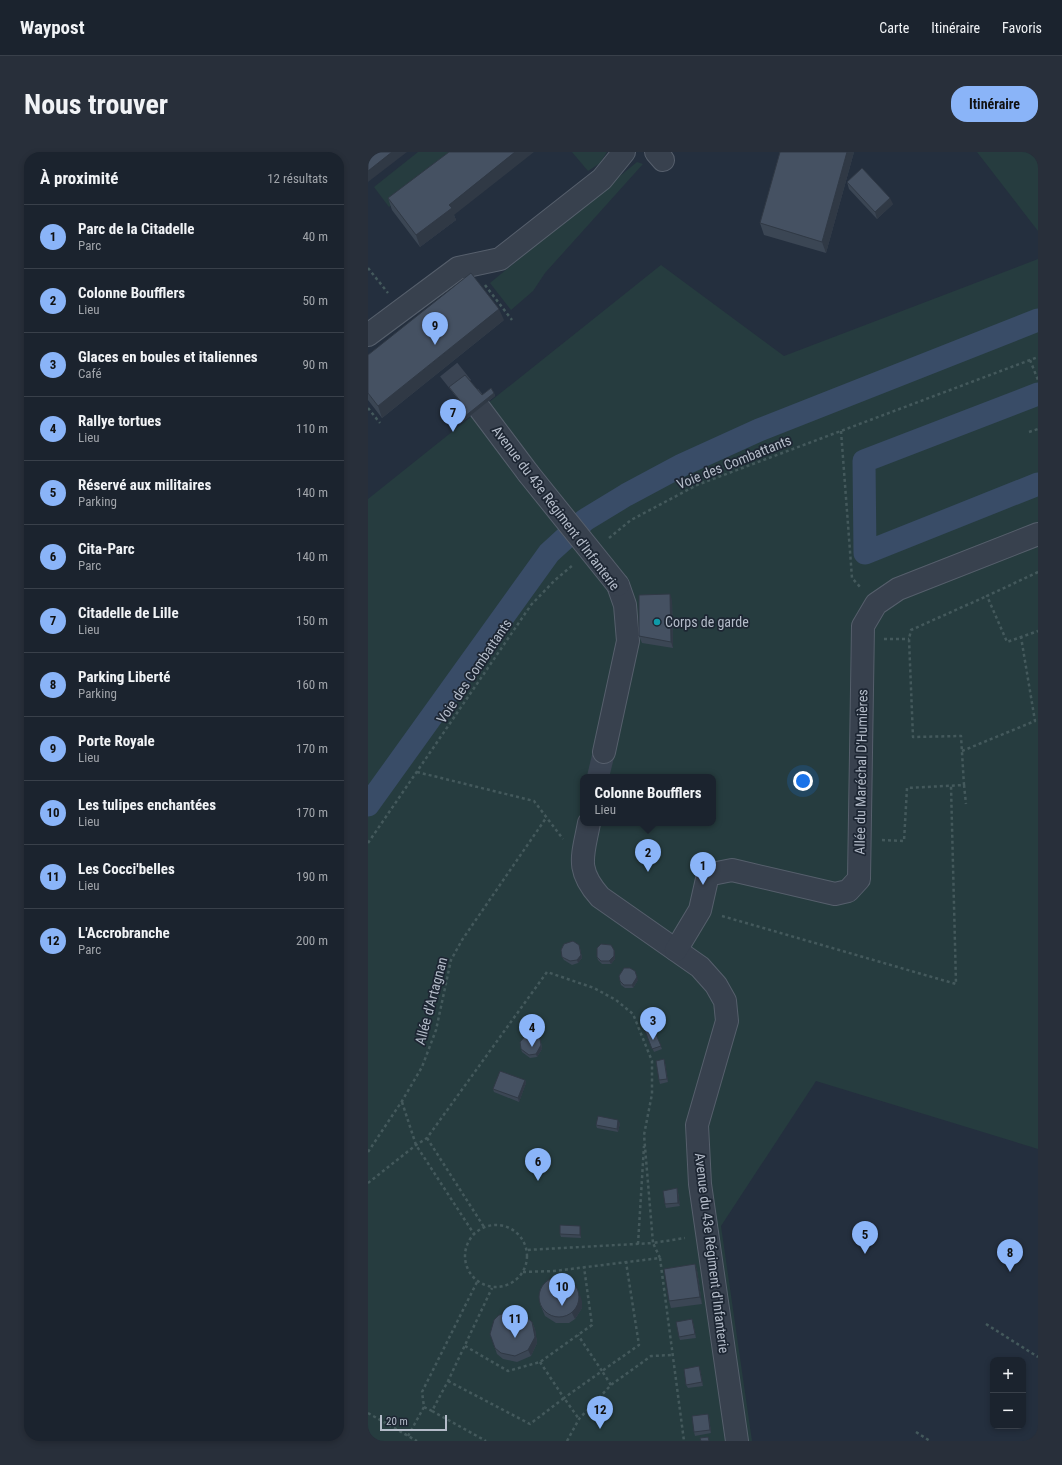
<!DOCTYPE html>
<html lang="fr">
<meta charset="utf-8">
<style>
body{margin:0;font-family:"Roboto Condensed",sans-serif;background:#282f3a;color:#f1f3f6}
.controls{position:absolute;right:12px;bottom:12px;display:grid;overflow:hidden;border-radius:8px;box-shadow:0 2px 6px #0003}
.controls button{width:36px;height:36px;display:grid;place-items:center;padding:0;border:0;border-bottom:1px solid #39404a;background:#1b232e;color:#f1f3f6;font:20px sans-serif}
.scale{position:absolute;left:12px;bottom:10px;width:67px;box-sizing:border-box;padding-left:4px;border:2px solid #b4bcc9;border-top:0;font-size:11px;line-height:14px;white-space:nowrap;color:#b4bcc9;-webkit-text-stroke:3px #1d2633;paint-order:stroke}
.you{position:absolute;left:435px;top:629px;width:14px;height:14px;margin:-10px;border:3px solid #fff;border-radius:50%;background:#1a73e8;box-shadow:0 0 0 6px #1a73e833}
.badge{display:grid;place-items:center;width:26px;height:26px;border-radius:50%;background:#8ab4f8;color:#111;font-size:13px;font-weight:700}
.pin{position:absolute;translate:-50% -33px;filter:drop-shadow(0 1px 2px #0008)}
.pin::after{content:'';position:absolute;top:21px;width:14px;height:12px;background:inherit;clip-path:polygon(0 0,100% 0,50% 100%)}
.popup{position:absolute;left:212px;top:622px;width:136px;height:52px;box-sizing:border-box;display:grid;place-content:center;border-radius:8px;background:#1b232e;filter:drop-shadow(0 1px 3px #0005);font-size:13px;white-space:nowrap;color:#a0a4aa}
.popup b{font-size:15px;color:#f1f3f6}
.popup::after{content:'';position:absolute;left:50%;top:100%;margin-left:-8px;border:8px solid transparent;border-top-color:#1b232e}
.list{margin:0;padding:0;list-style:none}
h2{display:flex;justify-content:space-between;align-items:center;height:52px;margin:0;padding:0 16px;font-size:17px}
h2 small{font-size:13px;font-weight:400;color:#a0a4aa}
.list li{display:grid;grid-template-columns:26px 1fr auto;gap:12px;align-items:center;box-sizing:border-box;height:64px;padding:0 16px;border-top:1px solid #39404a}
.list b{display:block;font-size:15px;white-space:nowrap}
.list p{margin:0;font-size:13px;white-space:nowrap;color:#a0a4aa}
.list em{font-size:13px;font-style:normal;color:#a0a4aa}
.map{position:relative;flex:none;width:670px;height:1289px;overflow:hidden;border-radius:16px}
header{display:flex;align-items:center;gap:24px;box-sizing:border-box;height:56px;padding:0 20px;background:#1b232e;border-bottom:1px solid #39404a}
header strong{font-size:19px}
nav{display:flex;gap:22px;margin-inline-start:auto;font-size:14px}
.intro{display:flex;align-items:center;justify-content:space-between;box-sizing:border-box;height:96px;padding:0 24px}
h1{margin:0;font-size:28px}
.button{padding:10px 18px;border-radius:16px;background:#8ab4f8;color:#111;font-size:14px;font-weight:700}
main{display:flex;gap:24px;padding:0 24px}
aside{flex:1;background:#1b232e;border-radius:16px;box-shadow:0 2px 6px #0003}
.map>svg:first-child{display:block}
.green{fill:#263c3f;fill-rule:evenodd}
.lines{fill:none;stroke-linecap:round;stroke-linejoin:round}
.canal{stroke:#394c67;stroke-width:23}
.minor-tunnel{stroke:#3a4453;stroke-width:22;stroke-dasharray:22 11;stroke-linecap:butt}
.minor-casing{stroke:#565f6c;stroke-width:24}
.path{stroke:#44595c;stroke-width:2.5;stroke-dasharray:3 3;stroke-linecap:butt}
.minor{stroke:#38414e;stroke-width:22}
.minor-bridge-casing{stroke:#565f6c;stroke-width:24;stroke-linecap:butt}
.minor-bridge{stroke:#38414e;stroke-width:22}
.wall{fill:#3b4654}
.shaded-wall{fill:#303945}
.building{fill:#455162;stroke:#303945}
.culture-dot{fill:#0f9aa8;stroke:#1d2633;stroke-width:1.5}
.labels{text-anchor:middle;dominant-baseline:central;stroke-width:3.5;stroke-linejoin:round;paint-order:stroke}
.street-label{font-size:14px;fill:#b4bcc9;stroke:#1d2633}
.poi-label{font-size:14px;fill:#b4bcc9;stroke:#1d2633;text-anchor:start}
</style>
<header>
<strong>Waypost</strong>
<nav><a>Carte</a><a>Itinéraire</a><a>Favoris</a></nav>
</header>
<div class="intro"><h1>Nous trouver</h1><a class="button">Itinéraire</a></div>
<main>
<aside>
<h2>À proximité<small>12 résultats</small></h2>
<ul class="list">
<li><span class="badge">1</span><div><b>Parc de la Citadelle</b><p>Parc</p></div><em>40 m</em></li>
<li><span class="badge">2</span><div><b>Colonne Boufflers</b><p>Lieu</p></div><em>50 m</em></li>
<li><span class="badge">3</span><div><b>Glaces en boules et italiennes</b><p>Café</p></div><em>90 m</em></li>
<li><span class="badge">4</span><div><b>Rallye tortues</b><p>Lieu</p></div><em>110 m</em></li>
<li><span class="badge">5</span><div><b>Réservé aux militaires</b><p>Parking</p></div><em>140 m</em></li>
<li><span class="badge">6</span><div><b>Cita-Parc</b><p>Parc</p></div><em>140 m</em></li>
<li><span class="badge">7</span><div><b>Citadelle de Lille</b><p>Lieu</p></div><em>150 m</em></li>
<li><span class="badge">8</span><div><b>Parking Liberté</b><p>Parking</p></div><em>160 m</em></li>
<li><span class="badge">9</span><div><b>Porte Royale</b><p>Lieu</p></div><em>170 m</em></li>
<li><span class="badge">10</span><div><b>Les tulipes enchantées</b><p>Lieu</p></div><em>170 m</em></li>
<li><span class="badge">11</span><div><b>Les Cocci'belles</b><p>Lieu</p></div><em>190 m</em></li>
<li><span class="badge">12</span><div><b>L'Accrobranche</b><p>Parc</p></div><em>200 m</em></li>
</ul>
</aside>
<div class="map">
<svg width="670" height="1289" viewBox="0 0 670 1289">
<rect width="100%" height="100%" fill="#242f3e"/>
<g class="green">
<path d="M50 0H90L21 55 6 35Z"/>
<path d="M204 0H239L232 11 220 19Z"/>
<path d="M609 0H670V79Z"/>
<path d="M269 10 275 12 177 121 165 139 143 158 122 131Z"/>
<path d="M670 107V997L448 929 353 1074 384 1289H0V347L293 113 416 204ZM215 625H345V671H215Z"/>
</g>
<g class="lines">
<g class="canal">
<path d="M670 242 496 309 497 401 670 332"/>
<path d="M0 653 181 401 217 368 258 343 314 313 391 278 670 168"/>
</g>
<g class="minor-tunnel">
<path d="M60 192 109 253"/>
<path d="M230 625 236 600"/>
</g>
<defs>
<g id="minor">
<path d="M288 0 295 8"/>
<path d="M0 183 90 116 132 107 234 27 256 0"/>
<path d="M112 257 160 321"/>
<path d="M236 600 260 489 257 453 250 433"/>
<path d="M221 671C215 704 207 717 232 745L332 815 348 833 357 849 359 869 329 973 332 1032 369 1289"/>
<path d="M308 798 332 758 339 727 344 722 364 718 467 742 480 739 491 727 495 474 508 452 530 437 670 382"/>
</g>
</defs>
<use href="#minor" class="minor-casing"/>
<g class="path">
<path d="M0 116 20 141"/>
<path d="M117 133 144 168"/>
<path d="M662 208 670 228"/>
<path d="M0 256 12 271"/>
<path d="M473 279 484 426 493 436"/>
<path d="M661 280 670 277"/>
<path d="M241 386 263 368 329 333 670 205"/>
<path d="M670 420 619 444 639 490 670 479"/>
<path d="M516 487H541"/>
<path d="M594 599 667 569 653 485"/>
<path d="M49 620 166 649 195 687"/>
<path d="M596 633 598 652"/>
<path d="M514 688 536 689 539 636 596 633 593 584 545 585 541 487 543 478 619 444"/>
<path d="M0 691 163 453 187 428 205 413"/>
<path d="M354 764 588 832 583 634"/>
<path d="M34 950 48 993 106 1082"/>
<path d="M59 986 116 1075"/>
<path d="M0 1000 34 949 54 915 68 878 83 808 94 788 178 666"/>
<path d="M0 1031 48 993 59 986 179 820 226 836 248 848 265 862 284 909V942L276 983 285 1091 159 1098"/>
<circle cx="128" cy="1104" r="31"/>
<path d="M270 1092 276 994"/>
<path d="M292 1106 316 1289"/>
<path d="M155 1120 186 1119 292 1106 285 1091 317 1086"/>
<path d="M618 1172 670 1205"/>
<path d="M97 1194 140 1219 172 1210 224 1173 216 1115"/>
<path d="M172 1210 196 1246 234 1219 210 1183"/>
<path d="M80 1229 162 1272 196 1246 211 1267"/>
<path d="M243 1233 234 1219 271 1193 258 1110"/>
<path d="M56 1255 64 1259 80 1229 124 1136"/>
<path d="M64 1259 118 1289"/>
<path d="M0 1261 49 1289"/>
<path d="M548 1280 562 1289"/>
<path d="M40 1284 56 1255 54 1240 109 1130"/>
<path d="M199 1289 211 1267 243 1233 283 1204 305 1203"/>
</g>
<use href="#minor" class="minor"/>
<defs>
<path id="minor-bridge" d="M160 321 250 433"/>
</defs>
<use href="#minor-bridge" class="minor-bridge-casing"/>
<use href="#minor-bridge" class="minor-bridge"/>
</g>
<g class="wall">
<path d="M486 0 458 101 396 83 392 71Z"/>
<path d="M479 30 525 52 509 67 481 37Z"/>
<path d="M20 46 86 63 88 68 52 95 24 58Z"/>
<path d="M136 168 14 266 0 248V203Z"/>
<path d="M81 235 114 243 126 241 127 244 92 272 89 267 88 264 97 256 83 238Z"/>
<path d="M304 448 305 496 274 491 271 484Z"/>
<path d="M212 796 214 806 210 811 204 813 196 808 194 805Z"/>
<path d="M246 798 247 801V807L243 812H234L230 808 229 805Z"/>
<path d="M270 828 265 836H257L253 833 252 829Z"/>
<path d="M284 873 294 897 286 900 276 876Z"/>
<path d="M173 890 174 897 169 905 162 906 154 900 153 897Z"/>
<path d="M297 911 300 930 292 932 291 928Z"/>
<path d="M157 928 158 931 151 950 126 940 125 937Z"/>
<path d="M252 971 250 980 229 976 228 973Z"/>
<path d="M309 1036 310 1040 312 1054 298 1056 297 1052Z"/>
<path d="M213 1077V1086L193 1085 192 1082Z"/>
<path d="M327 1112 329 1118 334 1152 303 1156 301 1149Z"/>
<path d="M214 1149V1156L207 1167 201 1171H188L177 1164 172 1152Z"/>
<path d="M164 1170 167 1177 169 1191 163 1204 149 1210 135 1207 129 1202 122 1182Z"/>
<path d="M325 1170 328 1186 312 1188 311 1185Z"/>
<path d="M332 1217 335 1234 320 1236 318 1233Z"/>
<path d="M341 1265 343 1281 327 1284 326 1280Z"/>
</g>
<g class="shaded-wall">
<path d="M24 0H39L0 30V19Z"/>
<path d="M147 0H166L86 63 88 68 52 95 48 83 81 53Z"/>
<path d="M479 0H486L458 101 454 90Z"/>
<path d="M522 46 525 52 509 67 507 60Z"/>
<path d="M131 157 136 168 14 266 10 254Z"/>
<path d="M126 241 127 244 92 272 91 269Z"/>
<path d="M302 442 304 448 305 496 303 490Z"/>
<path d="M211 793 214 806 210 811 209 808Z"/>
<path d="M246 798 247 801V807L243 812 241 809Z"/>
<path d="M267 819 270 828 265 836 264 833Z"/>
<path d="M172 887 174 897 169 905 168 902Z"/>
<path d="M296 907 297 911 300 930 299 927Z"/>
<path d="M157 928 158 931 151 950 150 946Z"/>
<path d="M250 968 252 971 250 980 249 977Z"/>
<path d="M309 1036 310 1040 312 1054 310 1051Z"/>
<path d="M212 1074 213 1077V1086L212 1083Z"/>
<path d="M327 1112 329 1118 334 1152 332 1145Z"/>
<path d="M212 1143 214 1149V1156L207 1167 204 1161Z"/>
<path d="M324 1167 325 1170 328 1186 327 1182Z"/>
<path d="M164 1170 167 1177 169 1191 163 1204 160 1198Z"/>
<path d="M331 1214 332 1217 335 1234 334 1230Z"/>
<path d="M340 1262 341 1265 343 1281 342 1278Z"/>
</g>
<g class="building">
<path d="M0 0H24L0 19Z"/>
<path d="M81 0H147L81 53 84 56 48 83 20 46Z"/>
<path d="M412 0H479L454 90 392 71Z"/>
<path d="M494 16 522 46 507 60 479 30Z"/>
<path d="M103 121 131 157 10 254 0 241V203Z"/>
<path d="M97 223 114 243 123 236 126 241 91 269 88 264 98 256 81 235Z"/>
<path d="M302 442 303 490 271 484V443Z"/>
<path d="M205 789 211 793 213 803 209 808 202 809 194 805 193 798 196 792Z"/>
<path d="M233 792 243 793 246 798V804L241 809H233L229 805V796Z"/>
<path d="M256 816H262L267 819 269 825 264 833H256L252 829 251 824Z"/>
<path d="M284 873 293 894 284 897 276 876Z"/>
<path d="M159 882H166L172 887 173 893 168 902 161 903 153 897 152 890Z"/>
<path d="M296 907 299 927 291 928 288 909Z"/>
<path d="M132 919 157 928 150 946 125 937Z"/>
<path d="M230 964 250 968 249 977 228 973Z"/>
<path d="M309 1036 310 1051 297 1052 295 1039Z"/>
<path d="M192 1073 212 1074V1083L192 1082Z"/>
<path d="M327 1112 332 1145 301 1149 296 1117Z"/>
<circle cx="191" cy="1145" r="20"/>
<path d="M146 1159 153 1160 164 1170 167 1185 160 1198 147 1204 133 1201 127 1196 122 1182 126 1168 131 1163Z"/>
<path d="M324 1167 327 1182 311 1185 308 1170Z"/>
<path d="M331 1214 334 1230 318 1233 316 1217Z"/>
<path d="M340 1262 342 1278 326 1280 324 1264Z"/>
<path d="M340 1285 341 1289H333L332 1286Z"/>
</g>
<circle class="culture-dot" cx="289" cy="470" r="4"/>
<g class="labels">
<g class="street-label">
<text transform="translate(366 310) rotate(-22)">Voie des Combattants</text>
<text transform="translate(188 356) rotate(53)">Avenue du 43e Régiment d'Infanterie</text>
<text transform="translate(106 519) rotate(-56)">Voie des Combattants</text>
<text transform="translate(493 620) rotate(-89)">Allée du Maréchal D'Humières</text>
<text transform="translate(63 849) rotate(-75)">Allée d'Artagnan</text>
<text transform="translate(344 1101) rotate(83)">Avenue du 43e Régiment d'Infanterie</text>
</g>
<g class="poi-label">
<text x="297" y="470">Corps de garde</text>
</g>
</g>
</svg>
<div class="controls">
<button>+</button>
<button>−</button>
</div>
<div class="scale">20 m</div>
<div class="you"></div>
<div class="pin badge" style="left:335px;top:733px">1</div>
<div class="pin badge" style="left:280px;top:720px">2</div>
<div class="popup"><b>Colonne Boufflers</b>Lieu</div>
<div class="pin badge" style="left:285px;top:888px">3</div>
<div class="pin badge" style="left:164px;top:895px">4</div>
<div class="pin badge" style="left:497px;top:1102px">5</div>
<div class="pin badge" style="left:170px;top:1029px">6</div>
<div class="pin badge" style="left:85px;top:280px">7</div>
<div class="pin badge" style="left:642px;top:1120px">8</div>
<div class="pin badge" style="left:67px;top:193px">9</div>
<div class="pin badge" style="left:194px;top:1154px">10</div>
<div class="pin badge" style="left:147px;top:1186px">11</div>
<div class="pin badge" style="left:232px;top:1277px">12</div>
</div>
</main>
